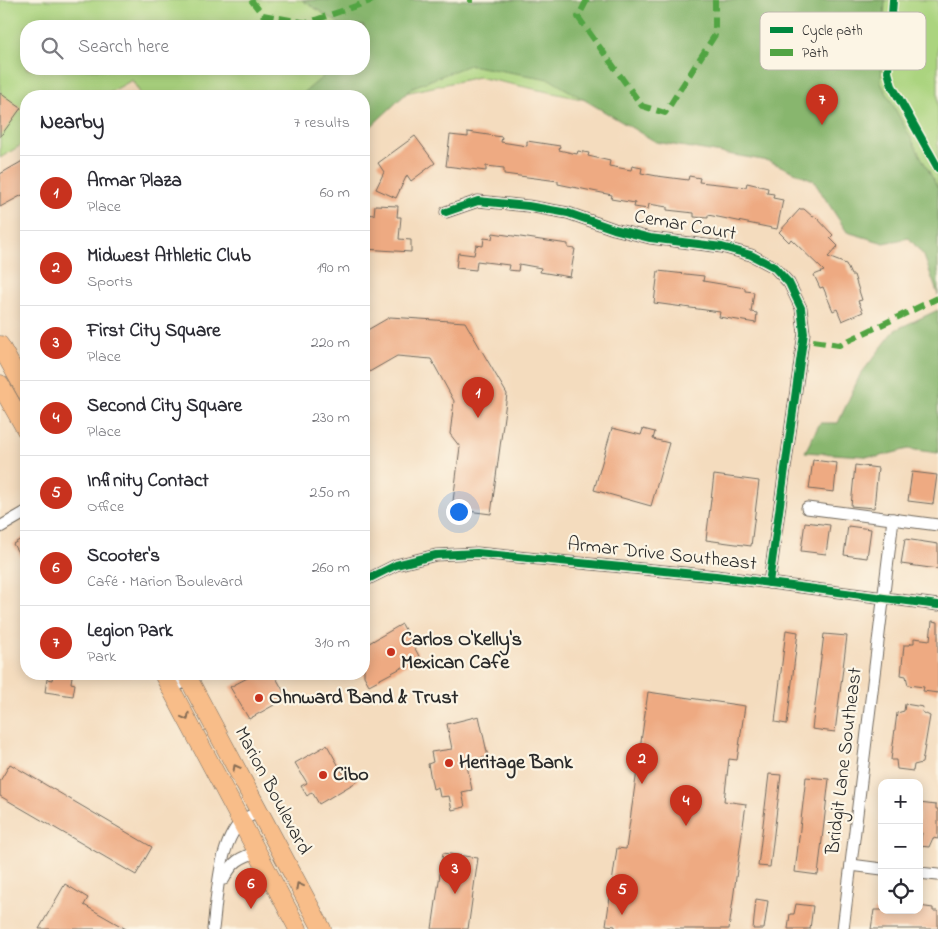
<!DOCTYPE html>
<meta charset="utf-8">
<style>
body{margin:0;font-family:"Indie Flower",sans-serif;background:#f2f2f3;color:#2b2b33}
.controls{position:absolute;right:15px;bottom:15px;display:grid;overflow:hidden;border-radius:10px;box-shadow:0 2px 12px #0003}
.controls button{width:45px;height:45px;display:grid;place-items:center;padding:0;border:0;border-bottom:1px solid #e1e1e2;background:#fff;color:#2b2b33;font:25px sans-serif}
.you{position:absolute;left:458px;top:511px;width:18px;height:18px;margin:-12px;border:4px solid #fff;border-radius:50%;background:#1a73e8;box-shadow:0 0 0 8px #1a73e833}
.badge{display:grid;place-items:center;width:32px;height:32px;border-radius:50%;background:#c8321e;color:#fff;font-size:16px;font-weight:700}
.pin{position:absolute;translate:-50% -41px;filter:drop-shadow(0 1px 2px #0008)}
.pin::after{content:'';position:absolute;top:26px;width:18px;height:15px;background:inherit;clip-path:polygon(0 0,100% 0,50% 100%)}
.list{margin:0;padding:0;list-style:none}
h2{display:flex;justify-content:space-between;align-items:center;height:65px;margin:0;padding:0 20px;font-size:21px}
h2 small{font-size:16px;font-weight:400;color:#7c7c81}
.list li{display:grid;grid-template-columns:32px 1fr auto;gap:15px;align-items:center;box-sizing:border-box;height:75px;padding:0 20px;border-top:1px solid #e1e1e2}
.list b{display:block;font-size:19px;white-space:nowrap}
.list p{margin:0;font-size:16px;white-space:nowrap;color:#7c7c81}
.list em{font-size:16px;font-style:normal;color:#7c7c81}
.icon{flex:none;width:28px;height:28px;fill:none;stroke:currentColor;stroke-width:2;stroke-linecap:round;stroke-linejoin:round}
.map{position:relative;flex:none;width:938px;height:929px;overflow:hidden}
.search{position:absolute;background:#fff;box-shadow:0 2px 12px #0003;left:20px;top:20px;width:350px;height:55px;display:flex;align-items:center;gap:12px;box-sizing:border-box;padding:0 18px;border-radius:20px;color:#7c7c81;font-size:19px}
.panel{position:absolute;background:#fff;box-shadow:0 2px 12px #0003;left:20px;top:90px;width:350px;height:590px;border-radius:20px}
.map>svg:first-child{display:block}
.green{fill:#abd47f;stroke:#6b8055;fill-rule:evenodd}
.forest{fill:#88b66e;stroke:#5a704c}
.building{fill:#eeaa82}
.lines{fill:none;stroke-linecap:round;stroke-linejoin:round}
.minor-casing{stroke:#71695e;stroke-width:13}
.primary-casing{stroke:#71695e;stroke-width:19}
.minor{stroke:#fff;stroke-width:11}
.primary{stroke:#f8bd89;stroke-width:18}
.quiet{stroke:#51a443;stroke-width:6;stroke-dasharray:12 6;stroke-linecap:butt}
.cycleway-casing{stroke:#fcf5e5;stroke-width:11}
.cycleway{stroke:#00873e;stroke-width:8}
.oneway{stroke:#876d55}
.poi-dot{fill:#c8321e;stroke:#fcf5e5;stroke-width:2}
.labels{text-anchor:middle;dominant-baseline:central;stroke-width:4.5;stroke-linejoin:round;paint-order:stroke}
.street-label{font-size:20px;fill:#2b2b2b;stroke:#fcf5e5}
.poi-label{font-size:20px;font-weight:bold;fill:#2b2b2b;stroke:#fcf5e5;text-anchor:start}
.key{fill:#fcf5e5;stroke:#bdb8ad;stroke-width:1}
.key-label{font-size:14px;fill:#2b2b2b}
</style>
<div class="map">
<svg width="938" height="929" viewBox="0 0 938 929">
<rect width="100%" height="100%" fill="#fcf5e5"/>
<filter id="ink" filterUnits="userSpaceOnUse"><feTurbulence type="fractalNoise" baseFrequency=".02" numOctaves="2"/><feDisplacementMap in="SourceGraphic" scale="10" xChannelSelector="R" yChannelSelector="G"/><feConvolveMatrix kernelMatrix="1 2 1 2 8 2 1 2 1" color-interpolation-filters="sRGB"/></filter>
<filter id="wash" filterUnits="userSpaceOnUse"><feTurbulence type="fractalNoise" baseFrequency=".0096" numOctaves="4" result="noise"/><feDisplacementMap in="SourceGraphic" scale="20" xChannelSelector="R" yChannelSelector="G"/><feGaussianBlur stdDeviation="1.12" result="paint"/><feColorMatrix in="noise" values="0 0 0 0 0 0 0 0 0 0 0 0 0 0 0 0 0 1.4 0 .05"/><feComposite in="paint" operator="in"/></filter>
<g filter="url(#wash)">
<rect width="100%" height="100%" fill="#f4dcbe"/>
<path class="green" d="M0 0H938V274L879 168 789 143 478 77 396 95 142 96 132 80 104 96H26V142L0 158ZM26 26H364V69H26Z"/>
<g class="forest">
<path d="M302 0H885L881 83 938 188V295L924 256 909 238 884 243 847 232 813 180 769 161 656 142 549 79 469 65 413 87 364 133V96H300L332 69H364V26H343Z"/>
<path d="M938 310V453L908 449 877 457 805 452 820 423H838L860 375 895 330Z"/>
</g>
<g id="blocks">
<g class="building">
<path d="M0 93 21 108 0 137Z"/>
<path d="M468 132 502 137 501 142 527 146V141L560 146 559 150 577 154 578 151 589 153 588 156 610 161 609 166 631 170 632 166 642 168 641 173 657 176 688 180 689 176 700 178 699 182 746 187 747 183 768 188 767 193 774 194 773 198 783 200 777 229 708 215V218L694 217V213L667 210V207L649 204 648 209 634 207 635 203 611 199 612 195 558 184V181L504 174V168L486 166V171L446 166 450 135 468 137Z"/>
<path d="M415 136 435 163 411 181 407 175 396 198 376 189 384 172 378 163Z"/>
<path d="M26 159V193L0 207V174Z"/>
<path d="M375 205 398 206 397 217H401L399 239 411 240V252L364 249 367 214 374 215Z"/>
<path d="M800 209H804L813 217 815 216 833 235 830 238 838 246 828 257 846 264 851 275H854L862 300 858 301 863 312 842 321 837 309 833 311 823 287 820 288 814 275 824 271 791 239 789 242 779 232Z"/>
<path d="M493 233 568 244V248L575 249 570 277 540 272 541 268 519 264 518 271 508 270 509 265 477 261 476 270 456 268 458 253 474 255 476 245 483 246 484 238 492 239Z"/>
<path d="M658 271 704 276 703 281 745 288V291L754 292 751 312 757 313 756 323 719 317 720 312 654 303Z"/>
<path d="M390 317 465 322 507 394 491 514 452 509 460 447 450 434 454 401 431 359 397 356 364 375V332Z"/>
<path d="M612 428 641 435 643 429 655 432 653 439 669 443 651 506 594 490Z"/>
<path d="M813 460 837 463 834 492 809 489Z"/>
<path d="M855 465 878 468 874 508 851 506Z"/>
<path d="M912 472 937 475 933 504 908 501Z"/>
<path d="M714 475 759 481 751 546 706 540Z"/>
<path d="M805 522 830 525 826 554 801 551Z"/>
<path d="M848 526 871 529 867 558 844 555Z"/>
<path d="M26 536V566L13 544Z"/>
<path d="M905 539 938 544V569L901 564Z"/>
<path d="M932 621 938 622V693L923 691 924 687 908 685 906 676 901 675 904 645H910L911 643H914V638L930 640Z"/>
<path d="M402 624 420 658 369 685 364 676V646Z"/>
<path d="M786 630 798 632 787 724 775 722Z"/>
<path d="M824 634 847 636 835 732 812 729Z"/>
<path d="M53 674 72 676 71 683 75 684 73 696 45 692 47 679 52 680Z"/>
<path d="M255 674H274L285 694 281 696 283 700 249 719 230 687Z"/>
<path d="M648 692 745 706 737 760 729 759 724 801 746 804 729 929H615V926L606 925 617 848 626 849Z"/>
<path d="M905 704 923 707 922 712 930 716 922 763 914 765 913 771 897 769 896 760H891L897 713 904 711Z"/>
<path d="M479 716 488 757 466 761 472 790 462 792 465 807 452 810 449 796 440 797 438 787 433 789 428 764 433 762 431 752 452 749 447 724Z"/>
<path d="M327 745 345 777 353 772 358 781 319 804 312 792 307 796 301 786 307 783 295 763Z"/>
<path d="M10 764 152 847 136 875 0 796V781Z"/>
<path d="M769 774 781 775 770 867 758 866Z"/>
<path d="M806 777 829 779 818 875 795 872Z"/>
<path d="M919 803 936 805V809H938V839L933 838 929 847 920 846 922 833H919Z"/>
<path d="M443 853 478 858 468 929H432Z"/>
<path d="M65 884 88 898 84 905 126 929H39Z"/>
<path d="M756 899 768 901 764 929H753Z"/>
<path d="M796 904 813 906 810 929H788L790 914H794Z"/>
<path d="M919 906 933 908V911H938V929H871L874 910H919Z"/>
</g>
</g>
</g>
<g filter="url(#ink)">
<use href="#blocks" fill-opacity="0" stroke="#71695e" stroke-width="1"/>
<g class="lines">
<defs>
<g id="minor">
<path d="M446 212 478 201 528 206 568 213 614 229 650 238 722 247 751 255 774 267 789 283 801 308 804 333 769 583"/>
<path d="M807 508 938 525"/>
<path d="M0 527 26 512"/>
<path d="M364 581 396 565 436 555 477 553 716 576 938 605"/>
<path d="M171 689 198 674"/>
<path d="M851 865 882 869"/>
<path d="M919 873 938 875"/>
<path d="M224 879C232 862 240 857 258 852"/>
<path d="M213 929C217 899 218 843 242 821 246 817 253 815 259 812"/>
<path d="M843 929 893 519"/>
</g>
<g id="primary">
<path d="M0 345 26 392"/>
<path d="M0 384 26 430"/>
<path d="M163 674 298 929"/>
<path d="M186 674 322 929"/>
</g>
</defs>
<use href="#minor" class="minor-casing"/>
<use href="#primary" class="primary-casing"/>
<use href="#minor" class="minor"/>
<use href="#primary" class="primary"/>
<g class="quiet">
<path d="M251 0 263 15 307 23 373 0"/>
<path d="M468 0H473"/>
<path d="M587 0 578 17 642 106 665 113 715 35V0"/>
<path d="M813 341 839 345 938 298"/>
</g>
<defs>
<g id="cycleway">
<path d="M893 0 888 72 892 86 938 168"/>
<path d="M446 212 478 201 528 206 568 213 614 229 650 238 722 247 751 255 774 267 789 283 801 308 804 333 769 583"/>
<path d="M364 581 396 565 436 555 477 553 716 576 938 605"/>
</g>
</defs>
<use href="#cycleway" class="cycleway-casing"/>
<use href="#cycleway" class="cycleway"/>
</g>
<defs><path id="oneway-chevron" d="M-2-3.5L2.5 0L-2 3.5" fill="none" stroke-width="1.6" stroke-linecap="round" stroke-linejoin="round" transform="scale(1.25)"/></defs>
<g class="oneway">
<use href="#oneway-chevron" transform="translate(186 717) rotate(62)"/>
<use href="#oneway-chevron" transform="translate(236 768) rotate(-118)"/>
<use href="#oneway-chevron" transform="translate(299 886) rotate(-118)"/>
</g>
</g>
<g class="poi-dot">
<circle cx="391" cy="652" r="5"/>
<circle cx="259" cy="698" r="5"/>
<circle cx="449" cy="763" r="5"/>
<circle cx="323" cy="775" r="5"/>
</g>
<g class="labels">
<g class="street-label">
<text transform="translate(685 226) rotate(10)">Cemar Court</text>
<text transform="translate(662 555) rotate(6)">Armar Drive Southeast</text>
<text transform="translate(845 761) rotate(-83)">Bridgit Lane Southeast</text>
<text transform="translate(272 791) rotate(62)">Marion Boulevard</text>
</g>
<g class="poi-label">
<text x="401" y="640">Carlos O'Kelly's<tspan x="401" dy="23">Mexican Cafe</tspan></text>
<text x="269" y="698">Ohnward Band &amp; Trust</text>
<text x="459" y="763">Heritage Bank</text>
<text x="333" y="775">Cibo</text>
</g>
</g>
<rect x="760" y="12" width="166" height="58" rx="8" class="key"/>
<rect x="770" y="27" width="23" height="6" fill="#00873e"/>
<rect x="770" y="49" width="23" height="7" fill="#51a443"/>
<g class="key-label">
<text x="802" y="35">Cycle path</text>
<text x="802" y="57">Path</text>
</g>
</svg>
<div class="controls">
<button>+</button>
<button>−</button>
<button><svg class="icon" aria-label="locate" viewBox="0 0 24 24"><circle cx="12" cy="12" r="6"/><path d="M12 2v4M12 18v4M2 12h4M18 12h4"/></svg></button>
</div>
<div class="you"></div>
<div class="pin badge" style="left:478px;top:418px">1</div>
<div class="pin badge" style="left:642px;top:784px">2</div>
<div class="pin badge" style="left:455px;top:894px">3</div>
<div class="pin badge" style="left:686px;top:826px">4</div>
<div class="pin badge" style="left:622px;top:915px">5</div>
<div class="pin badge" style="left:251px;top:909px">6</div>
<div class="pin badge" style="left:822px;top:125px">7</div>
<div class="search"><svg class="icon" aria-label="search" viewBox="0 0 24 24"><circle cx="10" cy="10" r="6"/><path d="M15 15l6 6"/></svg>Search here</div>
<section class="panel">
<h2>Nearby<small>7 results</small></h2>
<ul class="list">
<li><span class="badge">1</span><div><b>Armar Plaza</b><p>Place</p></div><em>60 m</em></li>
<li><span class="badge">2</span><div><b>Midwest Athletic Club</b><p>Sports</p></div><em>190 m</em></li>
<li><span class="badge">3</span><div><b>First City Square</b><p>Place</p></div><em>220 m</em></li>
<li><span class="badge">4</span><div><b>Second City Square</b><p>Place</p></div><em>230 m</em></li>
<li><span class="badge">5</span><div><b>Infinity Contact</b><p>Office</p></div><em>250 m</em></li>
<li><span class="badge">6</span><div><b>Scooter's</b><p>Café · Marion Boulevard</p></div><em>260 m</em></li>
<li><span class="badge">7</span><div><b>Legion Park</b><p>Park</p></div><em>310 m</em></li>
</ul>
</section>
</div>
